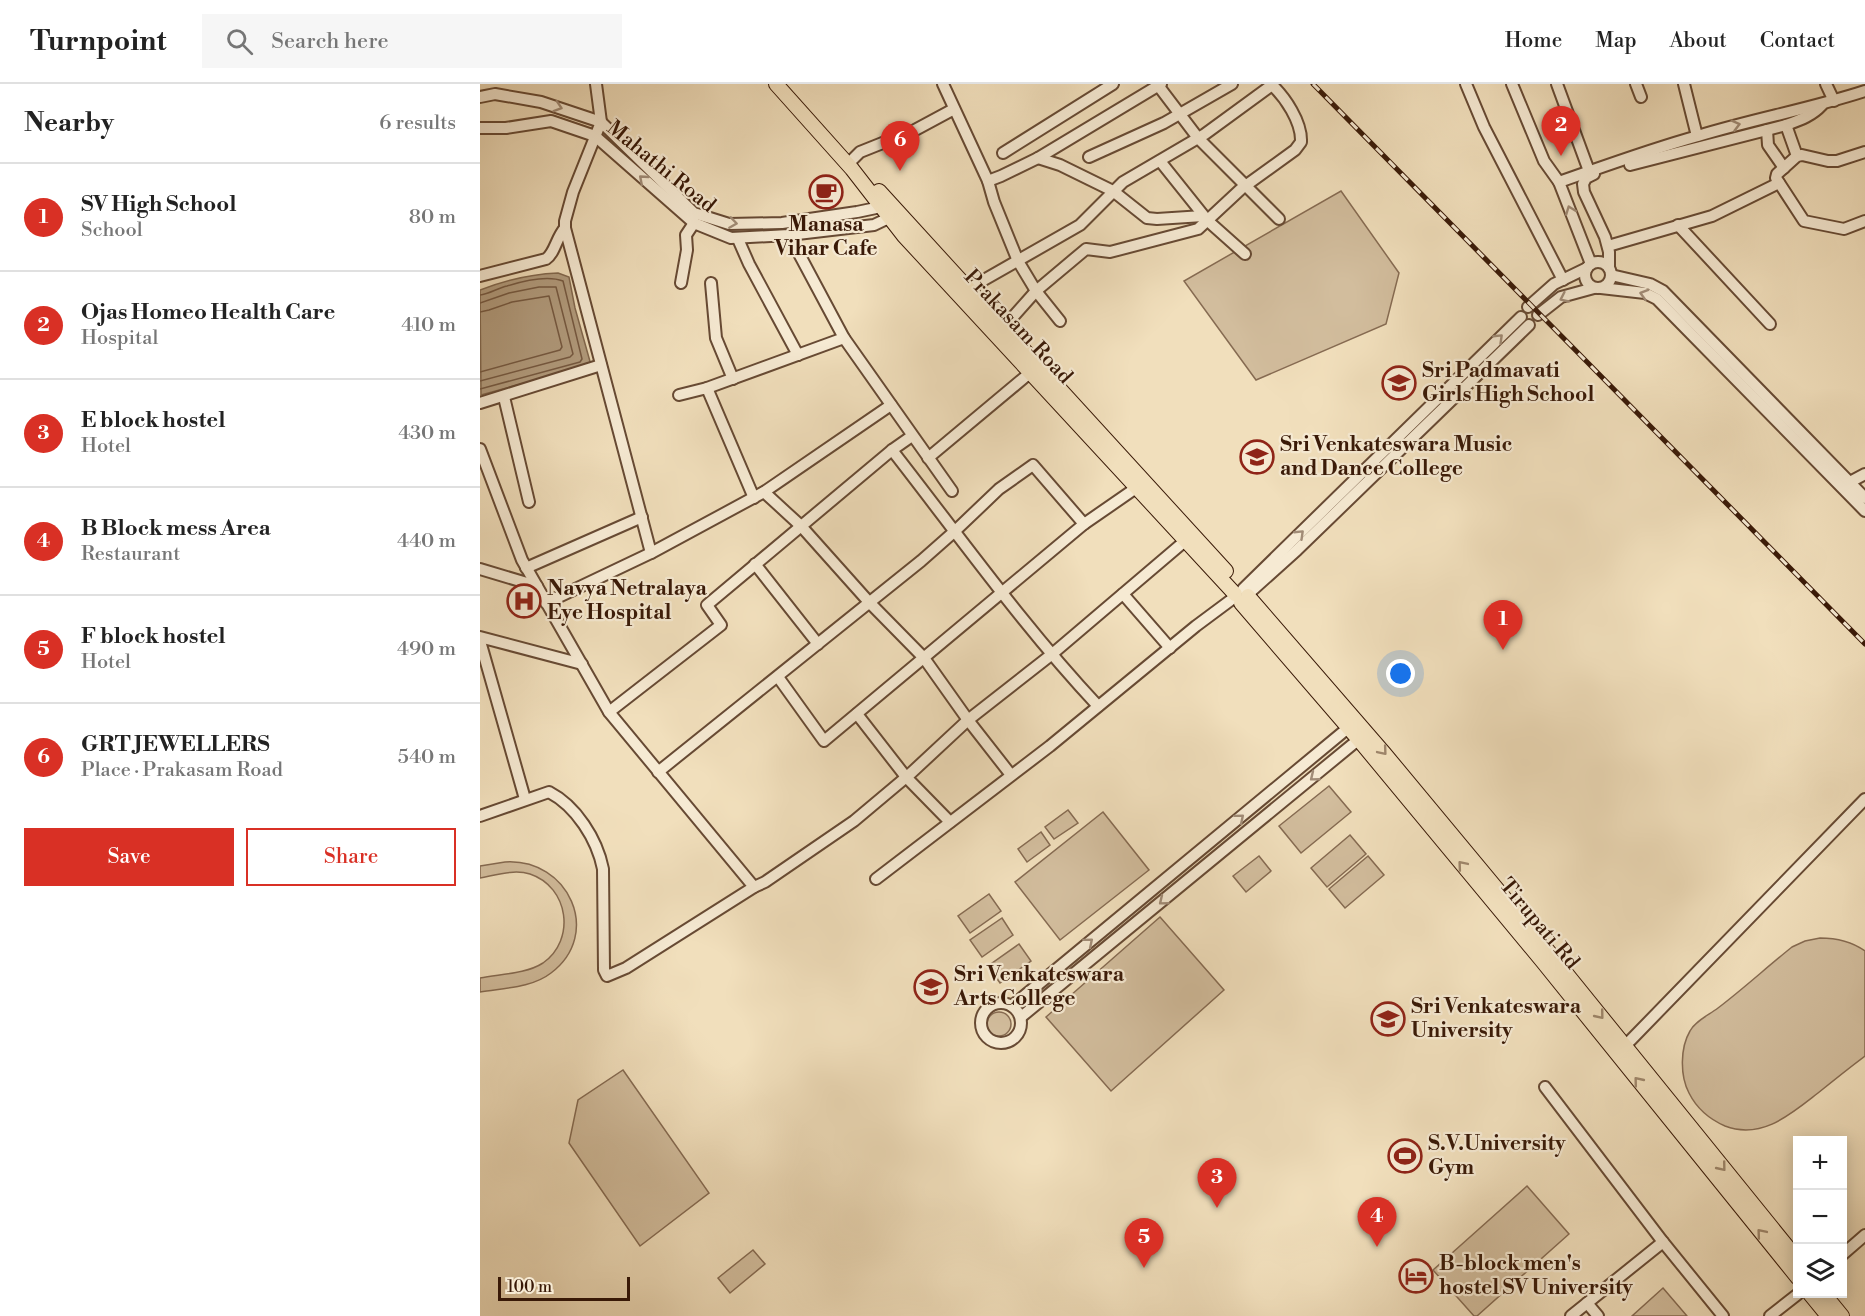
<!DOCTYPE html>
<meta charset="utf-8">
<style>
body{margin:0;font-family:"Libre Bodoni",serif;background:#f6f6f6;color:#222}
.controls{position:absolute;right:18px;bottom:18px;display:grid;overflow:hidden;border-radius:0px;box-shadow:0 3px 15px #0003}
.controls button{width:54px;height:54px;display:grid;place-items:center;padding:0;border:0;border-bottom:2px solid #e0e0e0;background:#fff;color:#222;font:30px sans-serif}
.scale{position:absolute;left:18px;bottom:15px;width:132px;box-sizing:border-box;padding-left:6px;border:3px solid #391907;border-top:0;font-size:16px;line-height:21px;white-space:nowrap;color:#391907;-webkit-text-stroke:4px #f6ead3;paint-order:stroke}
.you{position:absolute;left:921px;top:590px;width:21px;height:21px;margin:-15px;border:4px solid #fff;border-radius:50%;background:#1a73e8;box-shadow:0 0 0 9px #1a73e833}
.badge{display:grid;place-items:center;width:39px;height:39px;border-radius:50%;background:#d93025;color:#fff;font-size:20px;font-weight:700}
.pin{position:absolute;translate:-50% -50px;filter:drop-shadow(0 2px 3px #0008)}
.pin::after{content:'';position:absolute;top:32px;width:21px;height:18px;background:inherit;clip-path:polygon(0 0,100% 0,50% 100%)}
.list{margin:0;padding:0;list-style:none}
h2{display:flex;justify-content:space-between;align-items:center;height:78px;margin:0;padding:0 24px;font-size:26px}
h2 small{font-size:20px;font-weight:400;color:#767676}
.list li{display:grid;grid-template-columns:39px 1fr auto;gap:18px;align-items:center;box-sizing:border-box;height:108px;padding:0 24px;border-top:2px solid #e0e0e0}
.list b{display:block;font-size:22px;white-space:nowrap}
.list p{margin:0;font-size:20px;white-space:nowrap;color:#767676}
.list em{font-size:20px;font-style:normal;color:#767676}
.actions{display:flex;gap:12px;padding:18px 24px}
.actions a{flex:1;padding:14px 0;border:2px solid #d93025;border-radius:0px;text-align:center;font-size:21px;color:#d93025}
.actions .main{background:#d93025;color:#fff}
.icon{flex:none;width:33px;height:33px;fill:none;stroke:currentColor;stroke-width:2;stroke-linecap:round;stroke-linejoin:round}
.map{position:relative;flex:none;width:1385px;height:1232px;overflow:hidden}
header{display:flex;align-items:center;gap:36px;box-sizing:border-box;height:84px;padding:0 30px;background:#fff;border-bottom:2px solid #e0e0e0}
header strong{font-size:28px}
nav{display:flex;gap:33px;margin-inline-start:auto;font-size:21px}
.search{width:420px;height:54px;background:#f6f6f6;display:flex;align-items:center;gap:15px;box-sizing:border-box;padding:0 21px;border-radius:0px;color:#767676;font-size:22px}
main{display:flex}
aside{flex:1;background:#fff}
.map>svg:first-child{display:block}
.green{fill:#d2bd9d;stroke:#866b52;stroke-width:1.5}
.water{fill:#b29c7e;stroke:#82684e;stroke-width:1.5}
.lines{fill:none;stroke-linecap:round;stroke-linejoin:round}
.shore{stroke:#765a42;stroke-width:1.5}
.minor-casing{stroke:#674a34;stroke-width:14}
.major-casing{stroke:#391907;stroke-width:16}
.minor{stroke:#f6ead3;stroke-width:10}
.major{stroke:#f1dfbc;stroke-width:14}
.rail-casing{stroke:#391907;stroke-width:5}
.rail{stroke:#f6ead3;stroke-width:3;stroke-dasharray:9;stroke-linecap:butt}
.oneway{stroke:#a18c77}
.oneway2{stroke:#9e866b}
.labels{text-anchor:middle;dominant-baseline:central;stroke-width:4.5;stroke-linejoin:round;paint-order:stroke}
.street-label{font-size:21px;fill:#391907;stroke:#f6ead3}
.poi-label{font-size:21px;font-weight:bold;fill:#391907;stroke:#f6ead3;text-anchor:start}
</style>
<header>
<strong>Turnpoint</strong>
<div class="search"><svg class="icon" aria-label="search" viewBox="0 0 24 24"><circle cx="10" cy="10" r="6"/><path d="M15 15l6 6"/></svg>Search here</div>
<nav><a>Home</a><a>Map</a><a>About</a><a>Contact</a></nav>
</header>
<main>
<aside>
<h2>Nearby<small>6 results</small></h2>
<ul class="list">
<li><span class="badge">1</span><div><b>SV High School</b><p>School</p></div><em>80 m</em></li>
<li><span class="badge">2</span><div><b>Ojas Homeo Health Care</b><p>Hospital</p></div><em>410 m</em></li>
<li><span class="badge">3</span><div><b>E block hostel</b><p>Hotel</p></div><em>430 m</em></li>
<li><span class="badge">4</span><div><b>B Block mess Area</b><p>Restaurant</p></div><em>440 m</em></li>
<li><span class="badge">5</span><div><b>F block hostel</b><p>Hotel</p></div><em>490 m</em></li>
<li><span class="badge">6</span><div><b>GRT JEWELLERS</b><p>Place · Prakasam Road</p></div><em>540 m</em></li>
</ul>
<div class="actions"><a class="main">Save</a><a>Share</a></div>
</aside>
<div class="map">
<svg width="1385" height="1232" viewBox="0 0 1385 1232">
<rect width="100%" height="100%" fill="#f1dfbc"/>
<filter id="stains"><feTurbulence type="fractalNoise" baseFrequency=".00333" numOctaves="4"/><feColorMatrix values="0 0 0 0 .2 0 0 0 0 .09 0 0 0 0 .02 0 0 0 .5 -.17"/></filter>
<radialGradient id="worn" r=".72"><stop offset=".6" stop-color="#630" stop-opacity="0"/><stop offset="1" stop-color="#630" stop-opacity=".3"/></radialGradient>
<g class="green">
<path d="M861 107 919 189 906 240 776 296 704 197Z"/>
<path d="M849 702 871 728 821 769 799 742Z"/>
<path d="M588 726 598 739 574 755 565 743Z"/>
<path d="M623 728 669 786 580 856 535 798Z"/>
<path d="M561 748 570 761 547 778 538 765Z"/>
<path d="M870 751 886 770 847 803 831 784Z"/>
<path d="M779 772 791 787 766 808 753 792Z"/>
<path d="M888 772 904 791 865 824 849 805Z"/>
<path d="M25 778C89 774 123 850 71 889 52 904 23 904 0 908V894C20 890 46 890 63 879 96 856 89 803 50 790 34 785 16 791 0 794V782Z"/>
<path d="M509 810 521 827 490 849 478 832Z"/>
<path d="M680 833 744 906 631 1007 566 933Z"/>
<path d="M522 834 533 851 502 873 490 856Z"/>
<path d="M1340 854C1357 854 1371 857 1385 867V972C1369 984 1354 996 1338 1009 1311 1030 1282 1056 1245 1042 1229 1035 1217 1025 1209 1009 1200 992 1200 964 1210 947 1215 937 1229 931 1238 924 1263 905 1287 883 1312 863L1325 857Z"/>
<path d="M539 860 551 877 520 899 508 882Z"/>
<circle cx="519" cy="940" r="12"/>
<path d="M143 986 229 1109 160 1162 89 1059 98 1016Z"/>
<path d="M1047 1102 1089 1150 997 1232H994L953 1186Z"/>
<path d="M273 1166 285 1180 250 1209 238 1194Z"/>
<path d="M1183 1204 1207 1232H1152Z"/>
</g>
<path class="water" d="M78 189 89 193 95 224 111 281 1 311 0 206C26 196 50 190 78 189Z"/>
<g class="lines">
<g class="shore">
<path d="M0 211C9 210 18 204 27 202 43 197 67 191 83 197L102 275 100 278 0 305"/>
<path d="M0 219 29 209 59 203H76L93 270 90 273 0 297"/>
<path d="M0 228 9 226 32 218 69 212 82 263 80 266 0 288"/>
</g>
<defs>
<g id="minor">
<path d="M116 0 121 38 93 108 85 137V144L171 469"/>
<path d="M463 0 508 97 514 118 538 177 556 207 580 237"/>
<path d="M677 0 718 54 799 135"/>
<path d="M986 0 1004 43 1083 196"/>
<path d="M1032 0 1064 77 1079 98"/>
<path d="M1077 0 1109 87"/>
<path d="M1156 0 1161 13"/>
<path d="M1204 0 1217 52"/>
<path d="M1346 0 1354 17"/>
<path d="M0 13 15 10 61 18 121 38 214 129 249 140 302 139 377 128 396 124 407 118"/>
<path d="M1306 41 1317 72"/>
<path d="M0 44H26L71 37 115 52 214 139 251 154 309 151 394 141 417 130"/>
<path d="M1287 46 1288 61 1304 84"/>
<path d="M1385 68 1357 77H1348L1322 71 1317 72 1297 90 1296 94 1324 137 1364 145 1385 137"/>
<path d="M523 69 633 0"/>
<path d="M609 73 684 39 752 0"/>
<path d="M558 74 580 81 633 107 667 134 677 135 723 132"/>
<path d="M372 76 380 68 435 46 474 25"/>
<path d="M680 77 728 137 765 170"/>
<path d="M1150 81 1306 41C1320 36 1332 32 1342 21"/>
<path d="M1114 90 1106 94 1103 100 1104 108 1125 153 1129 168V184"/>
<path d="M508 97 521 92 558 74 681 0"/>
<path d="M1198 141 1290 240"/>
<path d="M309 151 364 254 472 407"/>
<path d="M258 155 269 180 318 271"/>
<path d="M1128 162 1232 132 1299 99"/>
<circle cx="1118" cy="191" r="13"/>
<path d="M1111 180 1079 98C1125 82 1171 65 1218 52 1273 35 1330 25 1385 7"/>
<path d="M1131 191 1170 200 1183 207 1385 414"/>
<path d="M0 192 66 175C75 169 76 154 85 144"/>
<path d="M201 199 207 166 206 151 214 139"/>
<path d="M231 199 236 254 253 295"/>
<path d="M1121 204 1165 209 1177 215 1385 427"/>
<path d="M488 205 600 141 643 98 725 50 792 1"/>
<path d="M1048 223 1074 200 1107 184"/>
<path d="M1058 231 1081 213 1114 204"/>
<path d="M524 243 556 207 606 165 630 168 718 145 761 105 815 66 821 58C822 38 805 13 791 0"/>
<path d="M227 304 364 254"/>
<path d="M199 311 227 304 274 414"/>
<path d="M24 313 49 418"/>
<path d="M0 319 121 281"/>
<path d="M0 365 42 476 129 628 274 803 146 884 127 892 124 886 123 785C117 755 96 722 69 708L0 732"/>
<path d="M412 366C480 453 543 542 618 622"/>
<path d="M448 374 551 288"/>
<path d="M1370 398 1385 390"/>
<path d="M284 408 321 442 388 517 444 574 488 636 531 691"/>
<path d="M275 480 338 560"/>
<path d="M46 484 162 433"/>
<path d="M0 485 57 502"/>
<path d="M763 505 1041 233"/>
<path d="M643 510 690 564"/>
<path d="M768 510 817 466 1049 241"/>
<path d="M66 519 171 469 284 408 411 321"/>
<path d="M0 553 102 580"/>
<path d="M0 557 45 715"/>
<path d="M298 593 344 657 604 440 656 404"/>
<path d="M129 628 241 541 227 521 412 366 432 352"/>
<path d="M377 630 426 693 470 738"/>
<path d="M178 688 441 477 475 447 519 405 553 381 604 440"/>
<path d="M396 795 570 662 716 542 755 513"/>
<path d="M274 803 285 798 374 737 430 690 488 636 571 571 705 457"/>
<circle cx="521" cy="939" r="20"/>
<path d="M532 922 874 639"/>
<path d="M541 933 884 651"/>
<path d="M1145 962 1385 715"/>
<path d="M1065 1003 1183 1158 1243 1232"/>
<path d="M1362 1171 1385 1151"/>
<path d="M1107 1219 1118 1232"/>
<path d="M1091 1232 1183 1158"/>
<path d="M1290 1232 1318 1210"/>
</g>
<g id="major">
<path d="M296 0 372 85 424 152 755 510"/>
<path d="M399 107 746 487"/>
<path d="M768 512 904 669 1056 852 1318 1176"/>
<path d="M761 519 879 656 1063 878 1318 1194"/>
<path d="M1330 1210 1348 1232"/>
<path d="M1344 1210 1362 1232"/>
</g>
</defs>
<use href="#minor" class="minor-casing"/>
<use href="#major" class="major-casing"/>
<use href="#minor" class="minor"/>
<use href="#major" class="major"/>
<defs>
<path id="rail" d="M833 0 1385 560"/>
</defs>
<use href="#rail" class="rail-casing"/>
<use href="#rail" class="rail"/>
</g>
<defs><path id="oneway-chevron" d="M-2-3.5L2.5 0L-2 3.5" fill="none" stroke-width="1.6" stroke-linecap="round" stroke-linejoin="round" transform="scale(1.5)"/></defs>
<g class="oneway">
<use href="#oneway-chevron" transform="translate(78 23) rotate(18)"/>
<use href="#oneway-chevron" transform="translate(1256 41) rotate(-15)"/>
<use href="#oneway-chevron" transform="translate(163 95) rotate(-139)"/>
<use href="#oneway-chevron" transform="translate(1090 126) rotate(-111)"/>
<use href="#oneway-chevron" transform="translate(253 139) rotate(8)"/>
<use href="#oneway-chevron" transform="translate(1164 210) rotate(-164)"/>
<use href="#oneway-chevron" transform="translate(1084 214) rotate(155)"/>
<use href="#oneway-chevron" transform="translate(1019 254) rotate(-44)"/>
<use href="#oneway-chevron" transform="translate(820 450) rotate(-44)"/>
<use href="#oneway-chevron" transform="translate(834 693) rotate(141)"/>
<use href="#oneway-chevron" transform="translate(760 734) rotate(-40)"/>
<use href="#oneway-chevron" transform="translate(683 817) rotate(141)"/>
<use href="#oneway-chevron" transform="translate(609 858) rotate(-40)"/>
</g>
<g class="oneway2">
<use href="#oneway-chevron" transform="translate(903 667) rotate(50)"/>
<use href="#oneway-chevron" transform="translate(982 781) rotate(-130)"/>
<use href="#oneway-chevron" transform="translate(1120 931) rotate(51)"/>
<use href="#oneway-chevron" transform="translate(1158 997) rotate(-129)"/>
<use href="#oneway-chevron" transform="translate(1242 1083) rotate(51)"/>
<use href="#oneway-chevron" transform="translate(1281 1149) rotate(-130)"/>
</g>
<defs>
<symbol id="cafe-ring" viewBox="-11 -11 22 22"><circle r="9.5" fill="#f6ead3" stroke="#8f2418" stroke-width="1.5"/><path d="M-5.5-4.5H6V0H3Q3 3.5 0 3.5H-2.5Q-5.5 3.5-5.5 0ZM3-3.2v2h1.7v-2ZM-6 4.5H4V6H-6Z" fill="#8f2418"/></symbol>
<symbol id="school-ring" viewBox="-11 -11 22 22"><circle r="9.5" fill="#f6ead3" stroke="#8f2418" stroke-width="1.5"/><path d="M0-5L7-2L0 1L-7-2ZM-4 1L0 2.5L4 1V4Q0 6-4 4Z" fill="#8f2418"/></symbol>
<symbol id="university-ring" viewBox="-11 -11 22 22"><circle r="9.5" fill="#f6ead3" stroke="#8f2418" stroke-width="1.5"/><path d="M0-5L7-2L0 1L-7-2ZM-4 1L0 2.5L4 1V4Q0 6-4 4Z" fill="#8f2418"/></symbol>
<symbol id="hospital-ring" viewBox="-11 -11 22 22"><circle r="9.5" fill="#f6ead3" stroke="#8f2418" stroke-width="1.5"/><path d="M-5-5h3v3.5h4V-5h3V5h-3V1.5h-4V5h-3Z" fill="#8f2418"/></symbol>
<symbol id="stadium-ring" viewBox="-11 -11 22 22"><circle r="9.5" fill="#f6ead3" stroke="#8f2418" stroke-width="1.5"/><path d="M0-5a6.5 5 0 1 0 0 10a6.5 5 0 1 0 0-10ZM-3.5-1.8h7v3.6h-7Z" fill="#8f2418"/></symbol>
<symbol id="hotel-ring" viewBox="-11 -11 22 22"><circle r="9.5" fill="#f6ead3" stroke="#8f2418" stroke-width="1.5"/><path d="M-6-4.5h1.5V1H6V5H4.5V3h-9V5H-6ZM-4 0a1.8 1.8 0 1 1 3.6 0ZM.5 0V-2.5h3Q6-2.5 6 0Z" fill="#8f2418"/></symbol>
</defs>
<g fill-rule="evenodd">
<use href="#cafe-ring" x="327" y="89" width="38" height="38"/>
<use href="#school-ring" x="900" y="280" width="38" height="38"/>
<use href="#university-ring" x="758" y="354" width="38" height="38"/>
<use href="#hospital-ring" x="25" y="498" width="38" height="38"/>
<use href="#university-ring" x="432" y="884" width="38" height="38"/>
<use href="#university-ring" x="889" y="916" width="38" height="38"/>
<use href="#stadium-ring" x="906" y="1053" width="38" height="38"/>
<use href="#hotel-ring" x="917" y="1173" width="38" height="38"/>
</g>
<g class="labels">
<g class="street-label">
<text transform="translate(181 83) rotate(39)">Mahathi Road</text>
<text transform="translate(538 243) rotate(47)">Prakasam Road</text>
<text transform="translate(1059 840) rotate(50)">Tirupati Rd</text>
</g>
<g class="poi-label">
<text x="346" y="141" text-anchor="middle">Manasa<tspan x="346" dy="24">Vihar Cafe</tspan></text>
<text x="942" y="287">Sri Padmavati<tspan x="942" dy="24">Girls High School</tspan></text>
<text x="800" y="361">Sri Venkateswara Music<tspan x="800" dy="24">and Dance College</tspan></text>
<text x="67" y="505">Navya Netralaya<tspan x="67" dy="24">Eye Hospital</tspan></text>
<text x="474" y="891">Sri Venkateswara<tspan x="474" dy="24">Arts College</tspan></text>
<text x="931" y="923">Sri Venkateswara<tspan x="931" dy="24">University</tspan></text>
<text x="948" y="1060">S.V.University<tspan x="948" dy="24">Gym</tspan></text>
<text x="959" y="1180">B-block men's<tspan x="959" dy="24">hostel SV University</tspan></text>
</g>
</g>
<rect width="100%" height="100%" filter="url(#stains)"/>
<rect width="100%" height="100%" fill="url(#worn)"/>
</svg>
<div class="controls">
<button>+</button>
<button>−</button>
<button><svg class="icon" aria-label="layers" viewBox="0 0 24 24"><path d="M12 4l9 5-9 5-9-5zM3 14l9 5 9-5"/></svg></button>
</div>
<div class="scale">100 m</div>
<div class="you"></div>
<div class="pin badge" style="left:1023px;top:566px">1</div>
<div class="pin badge" style="left:1081px;top:72px">2</div>
<div class="pin badge" style="left:737px;top:1124px">3</div>
<div class="pin badge" style="left:897px;top:1163px">4</div>
<div class="pin badge" style="left:664px;top:1184px">5</div>
<div class="pin badge" style="left:420px;top:87px">6</div>
</div>
</main>
